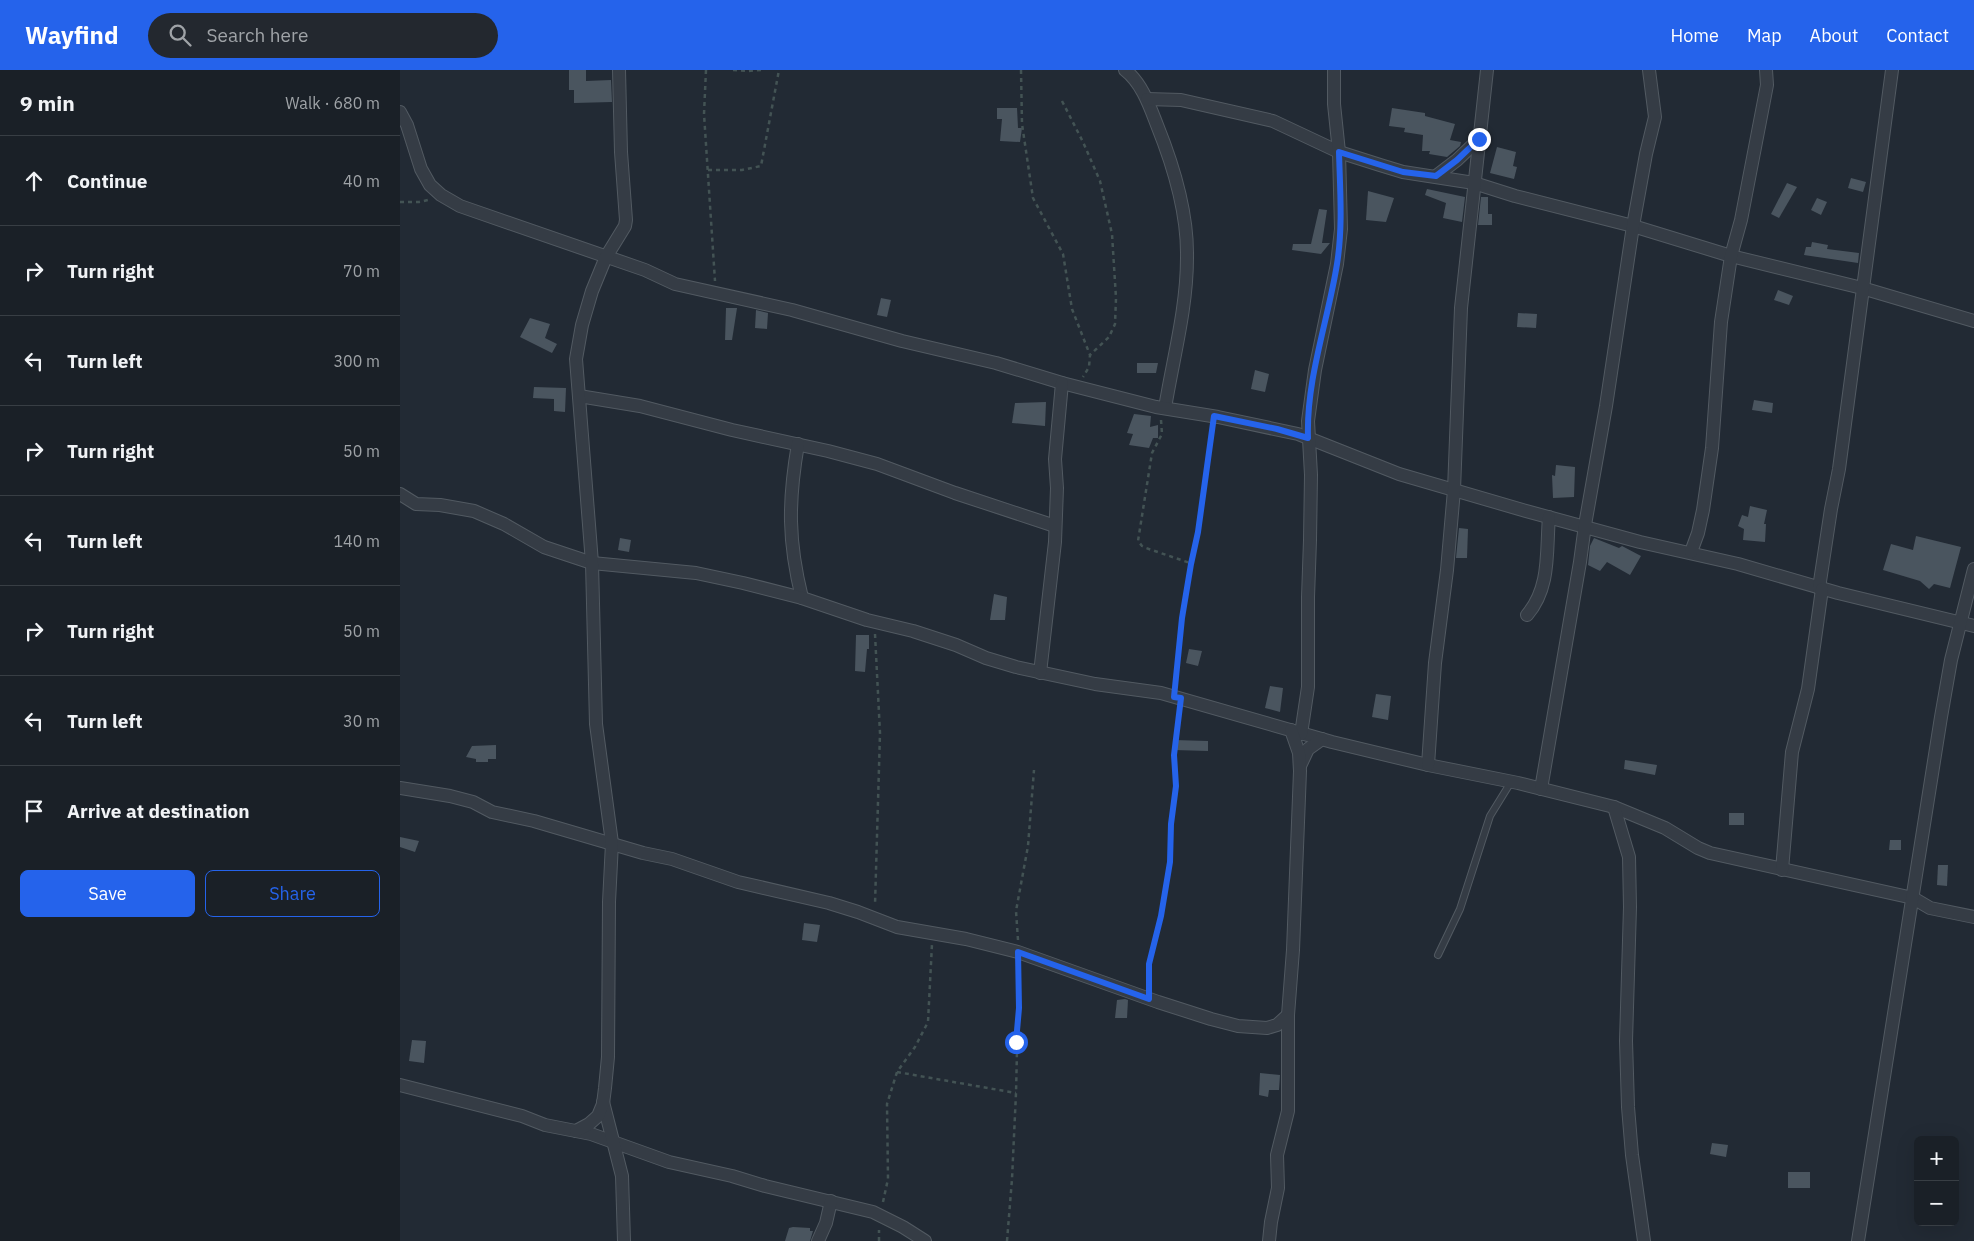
<!DOCTYPE html>
<meta charset="utf-8">
<style>
body{margin:0;font-family:"IBM Plex Sans",sans-serif;background:#23282f;color:#f1f3f6}
.controls{position:absolute;right:15px;bottom:15px;display:grid;overflow:hidden;border-radius:8px;box-shadow:0 5px 20px #0002}
.controls button{width:45px;height:45px;display:grid;place-items:center;padding:0;border:0;border-bottom:1px solid #383e44;background:#1a2027;color:#f1f3f6;font:25px sans-serif}
.stop{position:absolute;width:15px;height:15px;margin:-11px;border:4px solid #2563eb;border-radius:50%;background:#fff}
.stop.end{background:#2563eb;border-color:#fff;box-shadow:0 1px 5px #0008}
.list{margin:0;padding:0;list-style:none}
h2{display:flex;justify-content:space-between;align-items:center;height:65px;margin:0;padding:0 20px;font-size:21px}
h2 small{font-size:16px;font-weight:400;color:#9fa3a7}
.list li{display:grid;grid-template-columns:32px 1fr auto;gap:15px;align-items:center;box-sizing:border-box;height:90px;padding:0 20px;border-top:1px solid #383e44}
.list b{display:block;font-size:19px;white-space:nowrap}
.list em{font-size:16px;font-style:normal;color:#9fa3a7}
.actions{display:flex;gap:10px;padding:15px 20px}
.actions a{flex:1;padding:11px 0;border:1px solid #2563eb;border-radius:8px;text-align:center;font-size:18px;color:#2563eb}
.actions .main{background:#2563eb;color:#fff}
.icon{flex:none;width:28px;height:28px;fill:none;stroke:currentColor;stroke-width:2;stroke-linecap:round;stroke-linejoin:round}
.map{position:relative;flex:none;width:1574px;height:1171px;overflow:hidden}
header{display:flex;align-items:center;gap:30px;box-sizing:border-box;height:70px;padding:0 25px;background:#2563eb;color:#fff}
header strong{font-size:24px}
nav{display:flex;gap:28px;margin-inline-start:auto;font-size:18px}
.search{width:350px;height:45px;background:#23282f;display:flex;align-items:center;gap:12px;box-sizing:border-box;padding:0 18px;border-radius:28px;color:#9fa3a7;font-size:19px}
main{display:flex}
aside{flex:1;background:#1a2027}
.map>svg:first-child{display:block}
.building{fill:#4a555f}
.lines{fill:none;stroke-linecap:round;stroke-linejoin:round}
.service-casing{stroke:#525a62;stroke-width:8}
.minor-casing{stroke:#525a62;stroke-width:14}
.path{stroke:#435354;stroke-width:2.5;stroke-dasharray:4 4;stroke-linecap:butt}
.service{stroke:#353c45;stroke-width:6}
.minor{stroke:#353c45;stroke-width:12}
.route{stroke:#2563eb;stroke-width:6}
</style>
<header>
<strong>Wayfind</strong>
<div class="search"><svg class="icon" aria-label="search" viewBox="0 0 24 24"><circle cx="10" cy="10" r="6"/><path d="M15 15l6 6"/></svg>Search here</div>
<nav><a>Home</a><a>Map</a><a>About</a><a>Contact</a></nav>
</header>
<main>
<aside>
<h2>9 min<small>Walk · 680 m</small></h2>
<ul class="list">
<li><svg class="icon" aria-label="ahead" viewBox="0 0 24 24"><path d="M12 20V5M6 11l6-6 6 6"/></svg><div><b>Continue</b></div><em>40 m</em></li>
<li><svg class="icon" aria-label="right" viewBox="0 0 24 24"><path d="M7 20v-9h11M14 6l5 5-5 5"/></svg><div><b>Turn right</b></div><em>70 m</em></li>
<li><svg class="icon" aria-label="left" viewBox="0 0 24 24"><path d="M17 20v-9H6M10 6l-5 5 5 5"/></svg><div><b>Turn left</b></div><em>300 m</em></li>
<li><svg class="icon" aria-label="right" viewBox="0 0 24 24"><path d="M7 20v-9h11M14 6l5 5-5 5"/></svg><div><b>Turn right</b></div><em>50 m</em></li>
<li><svg class="icon" aria-label="left" viewBox="0 0 24 24"><path d="M17 20v-9H6M10 6l-5 5 5 5"/></svg><div><b>Turn left</b></div><em>140 m</em></li>
<li><svg class="icon" aria-label="right" viewBox="0 0 24 24"><path d="M7 20v-9h11M14 6l5 5-5 5"/></svg><div><b>Turn right</b></div><em>50 m</em></li>
<li><svg class="icon" aria-label="left" viewBox="0 0 24 24"><path d="M17 20v-9H6M10 6l-5 5 5 5"/></svg><div><b>Turn left</b></div><em>30 m</em></li>
<li><svg class="icon" aria-label="arrive" viewBox="0 0 24 24"><path d="M6 21V4h12l-3 4 3 4H6"/></svg><div><b>Arrive at destination</b></div></li>
</ul>
<div class="actions"><a class="main">Save</a><a>Share</a></div>
</aside>
<div class="map">
<svg width="1574" height="1171" viewBox="0 0 1574 1171">
<rect width="100%" height="100%" fill="#222a34"/>
<g class="building">
<path d="M169 0H186V11L211 10 212 32 174 33V20H169Z"/>
<path d="M597 38H617L618 58H622L620 72 600 71 602 49H597Z"/>
<path d="M992 38 1025 43V46L1055 54 1050 70 1061 72 1060 76 1047 87 1029 84 1030 81H1022L1023 65 1004 62 1005 58 989 56Z"/>
<path d="M1097 77 1116 82 1113 96 1117 97 1114 109 1090 103Z"/>
<path d="M1451 108 1466 112 1463 122 1448 118Z"/>
<path d="M1387 113 1397 117 1379 148 1371 144Z"/>
<path d="M1027 119 1065 127 1062 152 1043 148 1046 133 1025 125Z"/>
<path d="M968 121 994 128 986 152 966 150Z"/>
<path d="M1081 127H1088V144H1092V155H1078Z"/>
<path d="M1417 128 1427 132 1421 145 1411 140Z"/>
<path d="M919 139 927 140 922 173H930L921 184 892 180 893 174H911Z"/>
<path d="M1412 172 1428 175 1427 179 1459 183 1458 193 1404 185 1406 177H1411Z"/>
<path d="M1378 220 1393 226 1389 235 1374 230Z"/>
<path d="M481 228 491 230 487 247 477 245Z"/>
<path d="M326 238H337L332 270H325Z"/>
<path d="M356 240 368 243 367 259 355 258Z"/>
<path d="M1118 243 1137 244 1136 258 1117 257Z"/>
<path d="M130 248 150 254 145 268 157 274 152 283 120 267Z"/>
<path d="M737 293H758L756 303H737Z"/>
<path d="M855 300 869 304 865 322 851 319Z"/>
<path d="M134 317 166 318 165 342 154 341V329L133 328Z"/>
<path d="M1354 330 1373 333 1372 343 1352 340Z"/>
<path d="M646 332 645 356 612 353 615 333Z"/>
<path d="M734 344 751 346 750 357 758 355V368H753L749 378 729 375 733 364 727 363Z"/>
<path d="M1156 395 1175 397 1174 427 1153 428 1152 405 1155 406Z"/>
<path d="M1350 436 1367 440 1364 454H1366L1365 472 1343 470 1344 459 1338 456 1342 445 1348 447Z"/>
<path d="M1059 458 1068 459 1067 488H1056Z"/>
<path d="M1516 466 1561 477 1550 518 1534 514 1529 519 1520 511 1483 500 1491 474 1513 480Z"/>
<path d="M220 468 231 470 229 482 218 480Z"/>
<path d="M1194 468 1219 478 1222 476 1241 486 1230 505 1207 492 1200 501 1188 495 1190 476Z"/>
<path d="M594 524 607 527 605 550H590Z"/>
<path d="M456 565H469V579H467L465 602 455 601Z"/>
<path d="M789 579 802 581 798 596 786 593Z"/>
<path d="M870 616 883 618 880 642 865 638Z"/>
<path d="M976 624 991 626 988 650 972 647Z"/>
<path d="M774 670 808 671V681L774 680Z"/>
<path d="M96 675V689H88V692H76V689L66 687 72 676Z"/>
<path d="M1225 690 1257 695 1255 705 1224 699Z"/>
<rect x="1329" y="743" width="15" height="12"/>
<path d="M0 767 19 771 15 782 0 777Z"/>
<path d="M1490 770H1501V780H1489Z"/>
<path d="M1538 795H1548L1547 816 1537 815Z"/>
<path d="M404 853 420 855 417 872 402 870Z"/>
<path d="M725 929 728 930 727 948H715L717 930Z"/>
<path d="M12 970 26 971 24 993 9 991Z"/>
<path d="M860 1003 880 1005 879 1020H869L868 1027 859 1025Z"/>
<path d="M1312 1073 1328 1075 1326 1087 1310 1084Z"/>
<rect x="1388" y="1102" width="22" height="16"/>
<path d="M393 1157 410 1158V1161H413L410 1171H385L389 1158Z"/>
</g>
<g class="lines">
<defs>
<path id="service" d="M1038 885 1060 839 1090 746 1111 712"/>
<g id="minor">
<path d="M725 0C742 13 750 37 757 55 774 97 788 143 787 188 787 238 773 289 765 338"/>
<path d="M747 29 781 30 873 51 939 82 980 95 1003 102 1074 113 1115 126 1233 156 1331 186 1462 218 1574 251"/>
<path d="M0 42 7 55 21 99 30 115 41 125 60 136 245 200 275 214 392 240 502 271 596 293 662 313 756 337 818 347 898 364 999 404 1126 441 1240 472 1338 494 1438 523 1574 556"/>
<path d="M1036 106 1057 90 1079 69"/>
<path d="M179 326 240 336 332 360 428 381 477 394 555 423 655 456"/>
<path d="M398 374C388 432 388 471 402 528"/>
<path d="M0 424 16 434 40 435 74 441 104 454 144 477 192 493 296 503 343 513 402 528 467 550 513 561 556 575 586 588 616 597 695 614 761 623 932 672 1028 695 1118 713 1214 737 1265 758 1298 778 1310 783 1513 828 1530 838 1574 847"/>
<path d="M1291 482 1298 463 1303 440 1312 378 1321 252 1331 186 1341 150 1367 15 1366 0"/>
<path d="M1419 518 1431 439 1439 399 1492 0"/>
<path d="M1127 545C1151 517 1146 481 1149 447"/>
<path d="M640 603 655 472 657 418 655 389 662 313"/>
<path d="M901 664 908 617V527L910 470 911 405 908 351 915 300 937 194 941 159 939 82 934 34V0"/>
<path d="M1028 695 1035 593 1047 500 1054 420 1061 238 1087 0"/>
<path d="M900 696 908 679 922 669"/>
<path d="M0 718 50 726 73 732 92 742 134 751 243 783 272 789 338 812 429 833 458 842 497 857 566 869 618 882 758 932 811 949 838 956 867 958 877 955 888 945"/>
<path d="M1141 719 1180 492 1185 455 1206 336 1233 156 1246 84 1255 47 1249 0"/>
<path d="M1214 737 1229 787 1230 837 1226 971 1228 1037 1232 1085 1244 1171"/>
<path d="M1382 800 1392 682 1408 619 1422 519"/>
<path d="M0 1015 122 1046 145 1055 191 1064 269 1092 332 1106 365 1116 473 1142 503 1157 525 1171"/>
<path d="M203 1032 222 1106 224 1171"/>
<path d="M176 1061 189 1054 198 1046 203 1034 205 1018 208 987 209 832 212 773 196 654 192 493 176 289 182 255 192 221 206 187 225 156 226 150 221 82 219 0"/>
<path d="M418 1171 426 1153 431 1131"/>
<path d="M869 1171 871 1152 878 1118 877 1085 888 1041V945L893 880 900 701 899 683 891 660"/>
<path d="M1458 1171 1541 647 1551 590 1574 499"/>
</g>
</defs>
<use href="#service" class="service-casing"/>
<use href="#minor" class="minor-casing"/>
<g class="path">
<path d="M306 0 304 44 315 211"/>
<path d="M333 0 348 1 361 0"/>
<path d="M621 0 622 54 633 128 663 184 672 239 690 285 689 297 683 307"/>
<path d="M662 31 683 72 700 111 712 164 716 228 715 254 709 267 690 285"/>
<path d="M308 100H342L361 96 379 0"/>
<path d="M0 132H19L28 130"/>
<path d="M761 350 762 364 752 383 738 471 742 476 746 478 790 493"/>
<path d="M475 564 480 663 475 835"/>
<path d="M775 614 782 548 791 494 798 462 812 357"/>
<path d="M618 870 616 841 628 776 634 700"/>
<path d="M749 916V894L761 846 770 792 771 754 776 716 774 685 780 640"/>
<path d="M497 1002 616 1023"/>
<path d="M483 1132 488 1109 487 1034 497 1002 515 977 528 952 532 874"/>
<path d="M479 1171V1160"/>
<path d="M607 1171 612 1109 616 1023 619 895"/>
</g>
<use href="#service" class="service"/>
<use href="#minor" class="minor"/>
</g>
<g class="lines">
<path class="route" d="M616 972 619 938 618 882 749 929V894L761 846 770 792 771 754 776 716 774 685 781 628 774 627 782 548 791 494 798 462 814 346 877 359 908 368C906 309 928 251 937 194 943 157 940 119 939 82L1003 102 1036 106 1057 90 1079 69"/>
</g>
</svg>
<div class="controls">
<button>+</button>
<button>−</button>
</div>
<div class="stop" style="left:616px;top:972px"></div>
<div class="stop end" style="left:1079px;top:69px"></div>
</div>
</main>
